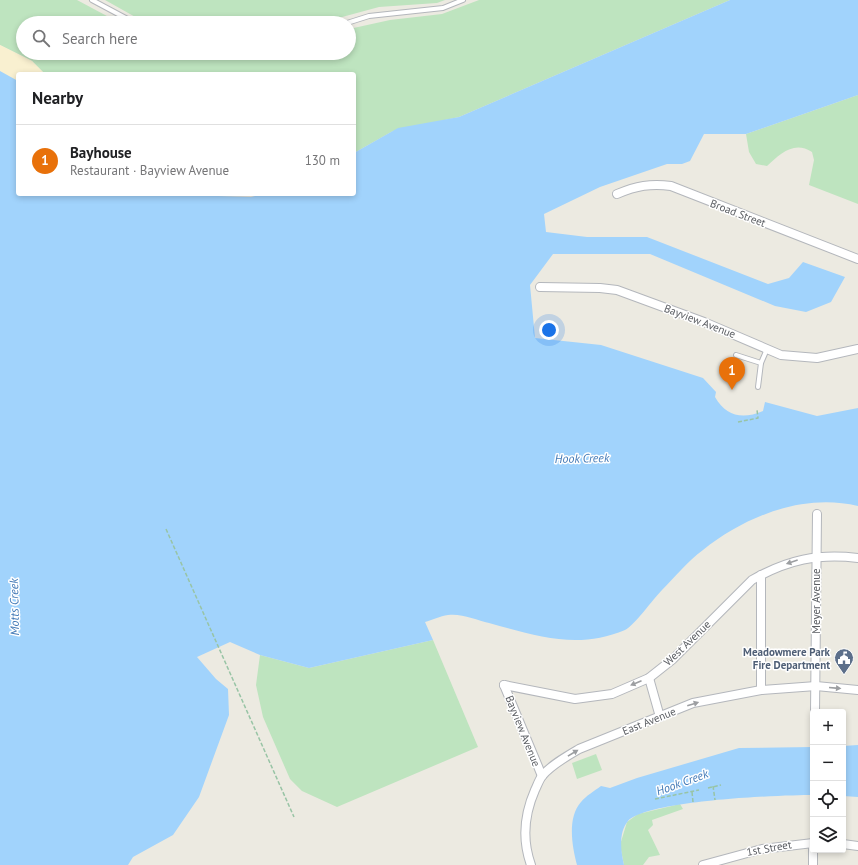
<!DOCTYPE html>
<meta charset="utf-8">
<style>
body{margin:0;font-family:"PT Sans",sans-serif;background:#f2f2f2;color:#202124}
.controls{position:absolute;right:12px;bottom:12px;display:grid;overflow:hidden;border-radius:4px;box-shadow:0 2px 6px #0003}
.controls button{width:36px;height:36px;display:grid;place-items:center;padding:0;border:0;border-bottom:1px solid #e0e0e0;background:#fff;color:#202124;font:20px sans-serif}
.you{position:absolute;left:549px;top:330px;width:14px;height:14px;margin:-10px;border:3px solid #fff;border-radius:50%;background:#1a73e8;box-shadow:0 0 0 6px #1a73e833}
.badge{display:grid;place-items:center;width:26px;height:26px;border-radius:50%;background:#1a73e8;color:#fff;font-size:13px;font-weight:700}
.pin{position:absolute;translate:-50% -33px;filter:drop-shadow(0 1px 2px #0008)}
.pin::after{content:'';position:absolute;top:21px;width:14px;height:12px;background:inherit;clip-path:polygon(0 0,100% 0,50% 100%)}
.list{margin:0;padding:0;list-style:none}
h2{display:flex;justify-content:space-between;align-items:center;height:52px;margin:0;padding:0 16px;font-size:17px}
h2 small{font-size:13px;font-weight:400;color:#757577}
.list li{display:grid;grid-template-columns:26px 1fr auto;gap:12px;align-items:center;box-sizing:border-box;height:72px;padding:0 16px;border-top:1px solid #e0e0e0}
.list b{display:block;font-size:15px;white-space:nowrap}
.list p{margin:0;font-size:13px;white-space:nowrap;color:#757577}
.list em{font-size:13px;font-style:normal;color:#757577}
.icon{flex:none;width:22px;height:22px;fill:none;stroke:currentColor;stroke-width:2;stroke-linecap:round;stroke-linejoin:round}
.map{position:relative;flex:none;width:858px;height:865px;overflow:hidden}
.search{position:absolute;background:#fff;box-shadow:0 2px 6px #0003;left:16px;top:16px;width:340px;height:44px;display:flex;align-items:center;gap:10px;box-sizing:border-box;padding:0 14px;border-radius:22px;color:#757577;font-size:15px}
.panel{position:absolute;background:#fff;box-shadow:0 2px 6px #0003;left:16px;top:72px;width:340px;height:124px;border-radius:4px}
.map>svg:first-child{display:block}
.green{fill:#bee4bf}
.sand{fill:#f9f0d0}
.water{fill:#a1d3fc}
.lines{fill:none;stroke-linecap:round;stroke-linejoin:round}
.service-casing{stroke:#b4b7bc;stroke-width:6}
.minor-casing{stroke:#b4b7bc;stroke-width:10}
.path{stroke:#98c4a5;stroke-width:1.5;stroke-dasharray:4 2;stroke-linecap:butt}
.service{stroke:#fff;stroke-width:4}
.minor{stroke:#fff;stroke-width:8}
.oneway{fill:#9c9ea1}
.labels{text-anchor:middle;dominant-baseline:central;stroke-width:3;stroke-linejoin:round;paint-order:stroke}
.street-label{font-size:11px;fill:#5a5d62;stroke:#fff}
.service-label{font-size:11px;font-weight:bold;fill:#4e5e75;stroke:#fff;text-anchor:end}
.water-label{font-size:12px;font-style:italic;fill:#4279b6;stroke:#fff}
</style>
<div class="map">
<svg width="858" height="865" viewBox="0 0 858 865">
<rect width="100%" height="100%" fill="#eceae1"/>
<g class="green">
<path d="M0 0H77L120 23H23V53H216L249 55 267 53H349V29L390 20 442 14 479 0H730L459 117 393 131 354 153V74H45L32 61 0 45Z"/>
<path d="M105 0H445L437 3 379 7 320 23H146Z"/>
<path d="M858 95V204L809 185 814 160 812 152C794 140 780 154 767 166L756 164 749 152 746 134Z"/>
<path d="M433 640 478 747 337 807 302 791 290 779 263 717 256 685 260 655 309 668Z"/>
<path d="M596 754 602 770 577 779 572 763Z"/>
<path d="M680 804 683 809 652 820 653 825 648 830 660 855 649 857 643 865H624L620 845 627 822 638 814Z"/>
</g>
<path class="sand" d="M0 45 32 61 45 74H18V84L0 73Z"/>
<g class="water">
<path d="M730 0H858V95L746 134H704L690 161 682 164H667L600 187 544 214 546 232 587 237H647L768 284 789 278 803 262 845 277 831 302 806 312 775 306 650 254H553L530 285 535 338 601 345 703 378 716 392 715 397C726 416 742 420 763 411L765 402 817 416 858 408V506C803 493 746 516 703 550 688 561 675 577 662 590 653 599 634 626 625 630 578 650 536 636 489 623 477 620 461 613 448 615 440 616 432 620 425 622L433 640 309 668 260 655 230 642 197 657 216 679 228 689 229 715 199 797 173 835 133 857 128 865H0V71L18 81V194H214L218 196 251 197 263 194H354V153L398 128 459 117Z"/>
<path d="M858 745V797L843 796V746Z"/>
<path d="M813 747V795C780 795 648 800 628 821 618 833 621 852 624 865H577C572 846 567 818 581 802 586 796 594 791 601 786L610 788 637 778 739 748Z"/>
</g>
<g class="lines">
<defs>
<g id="service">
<path d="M92 0 135 23"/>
<path d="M347 23 369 16 443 8 463 0"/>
<path d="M736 355 761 363 767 349"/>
<path d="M758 387 761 363"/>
</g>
<g id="minor">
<path d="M617 194C636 186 651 183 671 186L858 259"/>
<path d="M540 287 600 288 617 290 704 322 781 355 817 358 858 349"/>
<path d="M761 575V690"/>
<path d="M649 678 660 717"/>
<path d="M504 685 575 699 612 694 649 678 673 659 752 580C787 560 818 553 858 558"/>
<path d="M504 685 542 776"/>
<path d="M815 712 817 514"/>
<path d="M843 844 858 846"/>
<path d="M531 865C522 840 524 815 535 790 537 786 539 780 542 776 551 765 567 756 579 749L693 703 761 690 816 686 858 690"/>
<path d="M703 865 762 849 813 843"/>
<path d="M813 865V847"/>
</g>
</defs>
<use href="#service" class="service-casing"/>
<use href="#minor" class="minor-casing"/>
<g class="path">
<path d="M738 422 758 418 757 410"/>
<path d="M166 529 294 817"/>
<path d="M713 786 715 800"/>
<path d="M708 788 721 785"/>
<path d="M692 792 693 802"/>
<path d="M655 799 699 790"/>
</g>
<use href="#service" class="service"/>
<use href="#minor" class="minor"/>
</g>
<defs><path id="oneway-solid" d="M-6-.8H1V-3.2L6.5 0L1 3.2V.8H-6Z"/></defs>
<g class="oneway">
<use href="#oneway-solid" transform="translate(792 562) rotate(161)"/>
<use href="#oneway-solid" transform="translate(636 683) rotate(157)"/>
<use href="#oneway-solid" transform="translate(835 688) rotate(5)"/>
<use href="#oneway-solid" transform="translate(693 704) rotate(-17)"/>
<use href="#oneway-solid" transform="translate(573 753) rotate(-31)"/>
</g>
<defs>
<symbol id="civic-pin" viewBox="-11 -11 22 30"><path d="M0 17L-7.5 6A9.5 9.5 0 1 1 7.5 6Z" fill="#5c6f8a" stroke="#fff"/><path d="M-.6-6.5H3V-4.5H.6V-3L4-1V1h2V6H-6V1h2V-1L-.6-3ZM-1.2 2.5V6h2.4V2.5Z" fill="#fff"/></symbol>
</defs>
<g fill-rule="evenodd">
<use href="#civic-pin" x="833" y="647" width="22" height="30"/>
</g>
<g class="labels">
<g class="street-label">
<text transform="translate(738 213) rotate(21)">Broad Street</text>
<text transform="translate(700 321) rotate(21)">Bayview Avenue</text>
<text transform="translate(816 601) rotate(-90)">Meyer Avenue</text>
<text transform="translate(687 643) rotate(-44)">West Avenue</text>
<text transform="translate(649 721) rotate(-22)">East Avenue</text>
<text transform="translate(523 731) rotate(68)">Bayview Avenue</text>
<text transform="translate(769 848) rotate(-10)">1st Street</text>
</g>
<g class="service-label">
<text x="830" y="652">Meadowmere Park<tspan x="830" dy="13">Fire Department</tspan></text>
</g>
<g class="water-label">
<text transform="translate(582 458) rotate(-1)">Hook Creek</text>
<text transform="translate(14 607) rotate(-91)">Motts Creek</text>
<text transform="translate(682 782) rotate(-20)">Hook Creek</text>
</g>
</g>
</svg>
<div class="controls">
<button>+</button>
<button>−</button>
<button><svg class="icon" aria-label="locate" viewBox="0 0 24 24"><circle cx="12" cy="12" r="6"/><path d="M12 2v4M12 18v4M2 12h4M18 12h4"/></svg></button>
<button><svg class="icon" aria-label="layers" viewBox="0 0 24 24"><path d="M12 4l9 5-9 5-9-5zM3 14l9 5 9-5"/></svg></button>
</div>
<div class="you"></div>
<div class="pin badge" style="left:732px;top:390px;background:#e8710a">1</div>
<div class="search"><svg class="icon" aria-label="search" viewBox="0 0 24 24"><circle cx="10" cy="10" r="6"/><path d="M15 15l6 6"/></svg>Search here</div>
<section class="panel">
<h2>Nearby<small></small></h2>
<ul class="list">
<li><span class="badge" style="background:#e8710a">1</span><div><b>Bayhouse</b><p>Restaurant · Bayview Avenue</p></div><em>130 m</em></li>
</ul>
</section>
</div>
